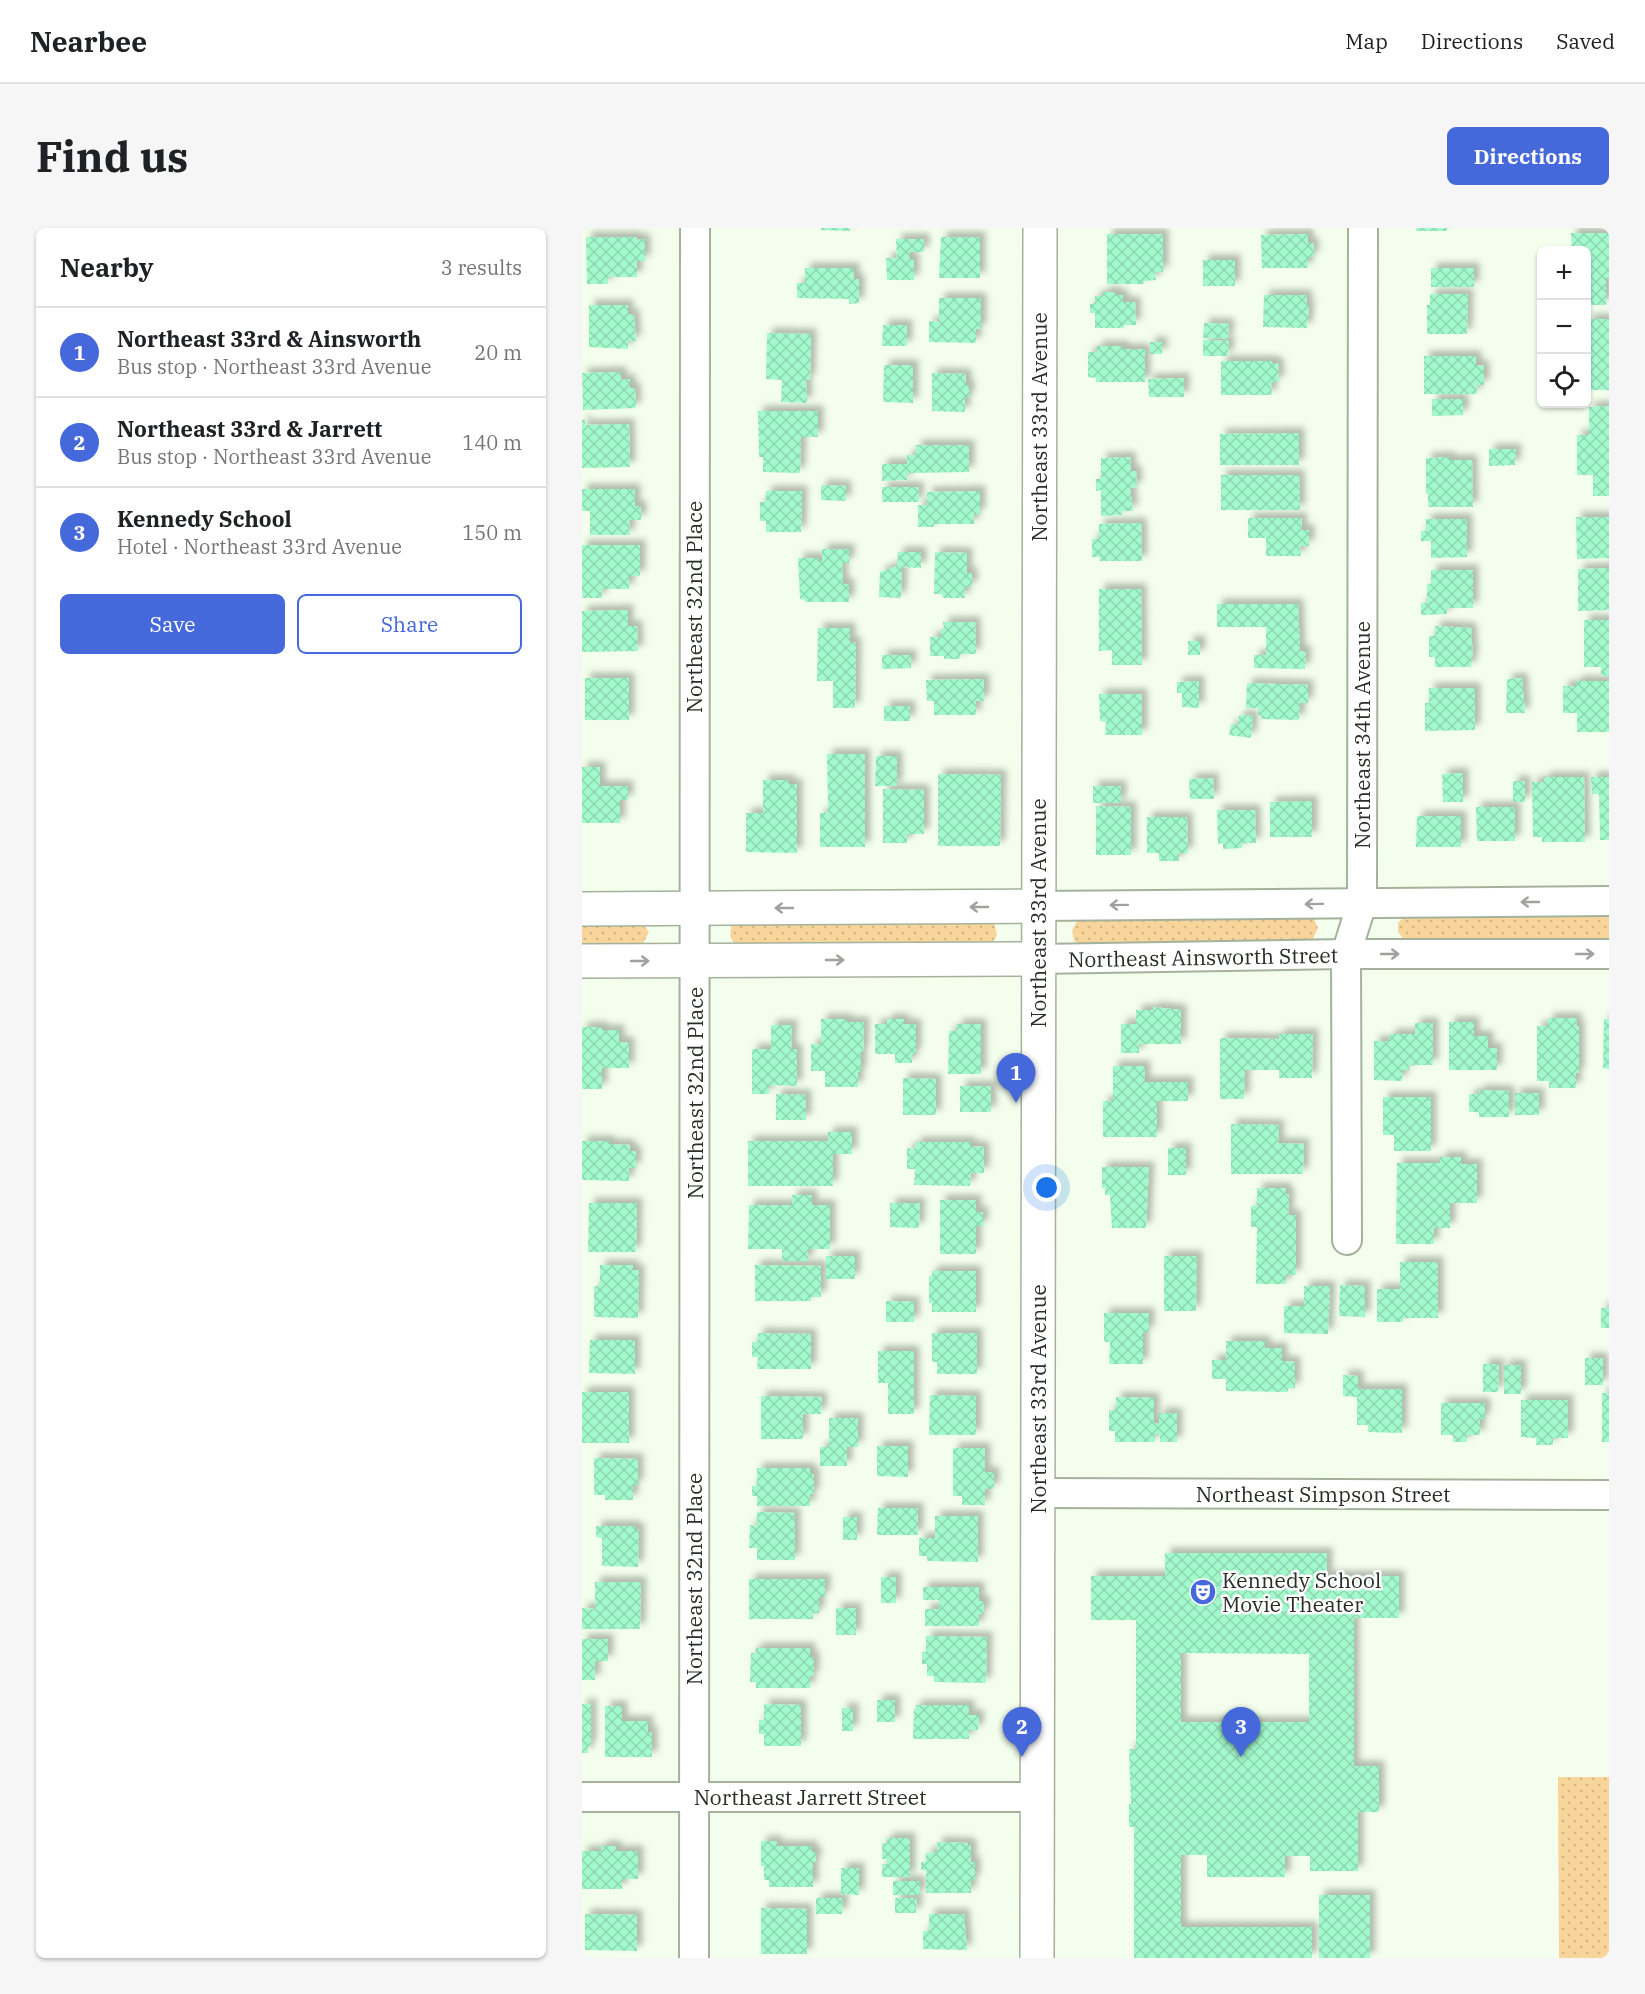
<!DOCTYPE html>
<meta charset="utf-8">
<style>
body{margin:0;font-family:"IBM Plex Serif",serif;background:#f6f6f6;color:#202124}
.controls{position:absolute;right:18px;top:18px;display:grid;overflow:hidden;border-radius:9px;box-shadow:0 2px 4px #0004}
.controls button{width:54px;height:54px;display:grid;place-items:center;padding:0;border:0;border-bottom:2px solid #e0e0e0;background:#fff;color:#202124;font:30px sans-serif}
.you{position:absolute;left:465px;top:960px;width:21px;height:21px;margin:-15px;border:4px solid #fff;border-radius:50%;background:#1a73e8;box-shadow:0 0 0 9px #1a73e833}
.badge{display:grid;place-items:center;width:39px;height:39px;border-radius:50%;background:#4568db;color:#fff;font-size:20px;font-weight:700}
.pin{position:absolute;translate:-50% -50px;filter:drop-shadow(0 2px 3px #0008)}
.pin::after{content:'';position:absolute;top:32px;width:21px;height:18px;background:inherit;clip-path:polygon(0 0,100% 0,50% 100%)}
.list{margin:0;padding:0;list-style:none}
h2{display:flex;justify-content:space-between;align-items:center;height:78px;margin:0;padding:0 24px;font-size:26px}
h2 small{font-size:20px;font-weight:400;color:#757577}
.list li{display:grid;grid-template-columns:39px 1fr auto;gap:18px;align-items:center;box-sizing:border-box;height:90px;padding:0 24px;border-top:2px solid #e0e0e0}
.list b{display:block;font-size:22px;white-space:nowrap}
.list p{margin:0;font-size:20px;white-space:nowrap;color:#757577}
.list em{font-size:20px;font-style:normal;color:#757577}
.actions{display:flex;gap:12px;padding:18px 24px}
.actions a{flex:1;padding:14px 0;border:2px solid #4568db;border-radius:9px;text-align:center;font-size:21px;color:#4568db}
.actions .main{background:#4568db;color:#fff}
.icon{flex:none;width:33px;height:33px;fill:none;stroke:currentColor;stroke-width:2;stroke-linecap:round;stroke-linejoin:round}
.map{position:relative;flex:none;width:1027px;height:1730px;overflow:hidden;border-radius:9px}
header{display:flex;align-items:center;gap:36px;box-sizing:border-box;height:84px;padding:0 30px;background:#fff;border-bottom:2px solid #e0e0e0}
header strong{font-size:28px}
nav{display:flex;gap:33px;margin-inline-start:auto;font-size:21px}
.intro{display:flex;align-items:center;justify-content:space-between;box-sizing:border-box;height:144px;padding:0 36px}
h1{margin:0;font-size:42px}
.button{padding:15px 27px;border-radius:9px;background:#4568db;color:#fff;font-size:21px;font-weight:700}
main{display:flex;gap:36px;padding:0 36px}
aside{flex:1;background:#fff;border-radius:9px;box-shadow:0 2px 4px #0004}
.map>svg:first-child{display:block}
.garden{fill:url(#garden-dots)}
.building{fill:url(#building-cross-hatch);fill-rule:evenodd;filter:url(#shadow)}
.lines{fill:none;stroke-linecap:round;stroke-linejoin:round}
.street-casing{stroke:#a4b29c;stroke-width:32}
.secondary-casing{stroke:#a4b29c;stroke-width:36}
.street{stroke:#fff;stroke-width:28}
.secondary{stroke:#fff;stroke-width:33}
.oneway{stroke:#9fa19d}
.labels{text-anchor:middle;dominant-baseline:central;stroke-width:5;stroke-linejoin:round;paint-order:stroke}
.street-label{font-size:21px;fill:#292e26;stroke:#fff}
.poi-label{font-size:21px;fill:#292e26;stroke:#fff;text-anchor:start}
</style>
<header>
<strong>Nearbee</strong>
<nav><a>Map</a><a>Directions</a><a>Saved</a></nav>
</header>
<div class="intro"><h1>Find us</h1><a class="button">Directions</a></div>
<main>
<aside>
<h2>Nearby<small>3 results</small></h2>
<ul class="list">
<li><span class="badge">1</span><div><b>Northeast 33rd &amp; Ainsworth</b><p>Bus stop · Northeast 33rd Avenue</p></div><em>20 m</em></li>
<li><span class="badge">2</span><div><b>Northeast 33rd &amp; Jarrett</b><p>Bus stop · Northeast 33rd Avenue</p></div><em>140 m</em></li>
<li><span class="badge">3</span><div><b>Kennedy School</b><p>Hotel · Northeast 33rd Avenue</p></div><em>150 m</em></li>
</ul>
<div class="actions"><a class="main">Save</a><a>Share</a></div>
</aside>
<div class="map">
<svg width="1027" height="1730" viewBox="0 0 1027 1730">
<defs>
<pattern id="garden-dots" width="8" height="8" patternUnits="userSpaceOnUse" patternTransform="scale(1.5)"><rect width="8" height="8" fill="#f8d59a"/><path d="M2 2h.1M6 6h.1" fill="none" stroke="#d5b785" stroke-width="1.8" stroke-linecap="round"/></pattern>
<pattern id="building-cross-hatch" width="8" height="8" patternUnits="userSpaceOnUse" patternTransform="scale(1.5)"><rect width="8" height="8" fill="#a2facc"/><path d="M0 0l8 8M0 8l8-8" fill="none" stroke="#8cd7af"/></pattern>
<filter id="shadow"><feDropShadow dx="5.5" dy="-5.5" stdDeviation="3" flood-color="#0004"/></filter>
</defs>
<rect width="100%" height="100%" fill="#f3ffec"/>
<g class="garden">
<path d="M1027 683V715L822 712 816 704V695L824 686Z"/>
<path d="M729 685 736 700 728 717 502 718 492 713 490 702 496 692 505 688Z"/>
<path d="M0 691 60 695 67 704 61 715 50 721H0Z"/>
<path d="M407 691 413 697 415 707 410 716 159 720C149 714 146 709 150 697L154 693Z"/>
<path d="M976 1549H1027V1730H977Z"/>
</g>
<g class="building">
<path d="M239 0H268V3L239 2Z"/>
<rect x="834" y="0" width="31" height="3"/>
<path d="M989 5H1027V50H1024V77H1005V22H990Z"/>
<path d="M525 6H581V44H573L574 52 562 53V56H525Z"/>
<path d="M726 6V15H731L732 29H726V40H680L679 7Z"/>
<path d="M4 9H55V12L63 11V33H55V49H26V56H5Z"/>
<path d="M359 9H398V50H357Z"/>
<path d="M314 11H342V24H328V31H332V52H305L304 30H315Z"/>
<rect x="621" y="32" width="32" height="26"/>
<path d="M223 40H272V51H277V75L267 76V71L215 70V55H223Z"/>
<rect x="849" y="40" width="43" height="19"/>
<path d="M521 64H534V67H541V74H553L554 97H541L542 100H513V85H508V76L513 75V68H521Z"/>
<path d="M848 66H886L885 106H845V77H848Z"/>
<path d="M682 67H725L724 77H727L725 100 681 99Z"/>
<path d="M357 70H399V101H394V115L347 114V93L357 94Z"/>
<path d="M7 77H46V87L52 86 54 113H46V121L7 119Z"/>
<path d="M1006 91H1027V162H1007V140H1005Z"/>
<path d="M622 95 647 96 646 111 621 110Z"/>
<path d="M301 97H325V118H300Z"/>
<path d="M185 105 229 106 228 152H224L225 175 199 174 200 152 184 151Z"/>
<path d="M621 112 647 113 646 128H621Z"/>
<rect x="568" y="114" width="12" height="12"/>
<path d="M515 118H541V121H563V154H514V150L506 149V124H515Z"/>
<path d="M842 128H894V137L902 138V157H894L895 166H842Z"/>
<path d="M639 133H690V135H696L697 154H689L690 167H639Z"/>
<path d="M302 137H331V175L301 174Z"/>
<path d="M39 144V152L48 151V160H53L54 180 1 182 0 145Z"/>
<path d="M350 145 384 146V157H387V170H383V184L350 183Z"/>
<path d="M602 150V169H567L566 151Z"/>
<path d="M850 171H881V187L850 188Z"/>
<path d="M1027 178V268H1011V247H995V207H1007V179Z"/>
<path d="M176 183H236V209H219L218 245 181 244V229H177Z"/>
<path d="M3 191V197L47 196 48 239 0 240V192Z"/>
<path d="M717 205V237H638V206Z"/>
<path d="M334 217H387V244L325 245V252L300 253V236H325V227H334Z"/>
<path d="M907 221H934L933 237 907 238Z"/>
<path d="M548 229 549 243H554L555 259 548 260 551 283H540V287L519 288V262L514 263V251H519V230Z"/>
<path d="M867 229V232H890L891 279H846V266H844V230Z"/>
<path d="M639 247H717L718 282H639Z"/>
<path d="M239 257 264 258V273L239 272Z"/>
<path d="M300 259H336L337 274H300Z"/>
<path d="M0 261H53V278H59V292H47L48 307H8V283H0Z"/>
<path d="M184 263H220L219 304H184V293H178V274H184Z"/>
<path d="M398 263V286H392V296H352V299H336V277H345V264Z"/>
<path d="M994 289H1027V330L995 331Z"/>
<path d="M666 290H720L719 302H727V318H718L719 328H684V310H666Z"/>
<path d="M844 291H885V329L849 330V313H839V303H844Z"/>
<path d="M559 295 560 333H517L518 329H510V311H517V296Z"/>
<path d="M0 317H58V348H47V361H19L20 370H0Z"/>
<path d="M240 321H267V335H260L261 356H267V374H223V372L218 371 216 330H237V333H240Z"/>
<path d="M316 324H339V340L320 339 319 370 297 369 298 344 315 338Z"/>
<path d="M353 324 385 325V345H390V359H383V370H361L360 366H352Z"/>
<path d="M1027 340V382L996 383V341Z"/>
<path d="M849 342H891V380H865V386L839 387V375H845V356H849Z"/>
<path d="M517 361H559L560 437H530V422L517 423Z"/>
<path d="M635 376H716L718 423H724L723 441 672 440V427H684V399H635Z"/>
<path d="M46 382V398H55L56 423 0 424V383Z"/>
<path d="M1002 392H1027V448L1019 447V439H1002Z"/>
<path d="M361 394H393L394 426H378V431H362V428H348V409H359V401H362Z"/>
<path d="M853 398 889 400 891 430H890L889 439H853V429H847V408H853Z"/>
<path d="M236 400H268V414L274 415 273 480H251V453H235Z"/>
<rect x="606" y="413" width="12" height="14"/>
<path d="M300 427H329V440L300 441Z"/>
<rect x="3" y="450" width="44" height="42"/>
<path d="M940 450 943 485H924L925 451Z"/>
<path d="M402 451V473H394V487H352V473H345L344 452Z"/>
<path d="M617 453V480L600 479V465H595V454Z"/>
<path d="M994 453H1027V504H995V485H981V458H994Z"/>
<path d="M665 455 726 457V475H718L717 492 679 491V487H676V480H664Z"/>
<path d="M847 460H893V502L843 503V475H847Z"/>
<path d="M517 466H560V507H523L524 494 518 493Z"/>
<rect x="302" y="478" width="26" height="15"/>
<path d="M657 487 671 488 669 510 647 507 649 496 656 497Z"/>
<path d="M245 526H283V619H238V585L246 584Z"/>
<path d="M294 528H315V558H293Z"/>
<path d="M0 539H18V558H46V572H38V595H0Z"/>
<path d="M881 545V574H861L860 546Z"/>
<path d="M356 546 419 547 418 618H356Z"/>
<path d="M962 549H1002L1003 614H960V609H951L950 554H963Z"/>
<path d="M1009 549H1027V612H1018L1017 566H1010Z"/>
<path d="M631 550 632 571H608L607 551Z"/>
<path d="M181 552H207V556H215V625L164 624V585H181Z"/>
<rect x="931" y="553" width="12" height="21"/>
<rect x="511" y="558" width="28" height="17"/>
<path d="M301 561 342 562V606H325V615H301Z"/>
<path d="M730 573V609H688V574Z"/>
<path d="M514 578 549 579V627H514Z"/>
<path d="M894 579H933V613H895Z"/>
<path d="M635 582H673L674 615H660V620L641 621V615L636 616Z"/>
<path d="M835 588H879V619H834Z"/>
<path d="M565 589H605L606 625H597V633H577V625H565Z"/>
<path d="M571 779 599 782V816H557V825H539V796H554V782H571Z"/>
<path d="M966 790H995L994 798H997V845H994V860H967V853H955V798H966Z"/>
<path d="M239 791H265V794H282L281 824H279V844H276V859H243V843H229V816H239Z"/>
<path d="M305 791H322V796H334V826H330V835H313V826H293V796H305Z"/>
<path d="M1022 791H1027V841L1021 840Z"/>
<path d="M867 794H892V808H906V820H915V842H867Z"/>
<path d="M833 795H851V837H827V842H820V853L792 852V813H807L808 806H833Z"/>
<path d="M375 796H399V846H366L367 803H375Z"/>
<path d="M189 797H210L209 821H215V858L187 857V866H170V821H189Z"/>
<path d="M0 799H20V802H37V814H47V840H20V861H0Z"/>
<path d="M697 806H731L730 850H697V842H663L662 871H638V810L697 811Z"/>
<path d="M531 838H563V854H606V873H575V909H521V873H531Z"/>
<path d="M321 850 354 851V887H321Z"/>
<rect x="378" y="858" width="31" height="26"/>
<path d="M897 862 927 863V889H897V884H887V866H897Z"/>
<rect x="933" y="865" width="24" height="22"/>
<path d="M194 866 224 867V892H194Z"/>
<path d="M801 869H849V923H812V907H801Z"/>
<path d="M649 896 697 897 696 915 722 916 721 946H649Z"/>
<path d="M246 904H270V926H251V958H166V913H246Z"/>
<path d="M0 913H27V916L48 917V923H54V940H47V953L0 952Z"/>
<path d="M334 914H388V918L402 919V945H389L388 958 332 957 333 941H325V920L333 921Z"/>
<rect x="586" y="920" width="18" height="27"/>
<path d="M858 929H879V936H895V975H868V1000H852V1016H814L815 935H858Z"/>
<path d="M520 939H567L564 1000H530L528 967H523V960H520Z"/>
<path d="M675 960H704V966H707L706 987H714V1047H704V1056H674L675 999H669V978H675Z"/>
<path d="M210 967H230V977H248V1021H226V1033H200V1021H166L167 977H210Z"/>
<path d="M358 972H394V984H401V998H394V1026H358Z"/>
<path d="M7 975H55L54 1024H6Z"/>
<path d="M308 975H338L337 1000 308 999Z"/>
<rect x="244" y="1028" width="29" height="23"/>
<path d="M582 1028H615L614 1083H582Z"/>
<path d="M818 1034H856V1090H821V1094H795V1061H818Z"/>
<path d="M18 1037H51V1042H57L56 1090 12 1089V1058H18Z"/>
<path d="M173 1037 239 1038V1069H229V1073H173Z"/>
<path d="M350 1043H394V1084H350V1075H347V1048H350Z"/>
<path d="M758 1057 783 1058V1089L757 1088Z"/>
<path d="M722 1058H748L746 1106 702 1105V1078H722Z"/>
<path d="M304 1073 332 1074V1094H304Z"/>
<rect x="1019" y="1080" width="8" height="20"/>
<path d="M522 1085H567V1104H561V1136H527L528 1114H522Z"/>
<path d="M176 1105 229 1106V1141H175L176 1129H170V1114H176Z"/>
<path d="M350 1105H395V1146H355V1134H350Z"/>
<path d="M8 1112H53V1146L7 1145Z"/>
<path d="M644 1113H683V1120H700V1133L713 1134V1160H706V1164L644 1163V1151H630V1132H644Z"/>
<path d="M296 1123H332V1186H306V1155H296Z"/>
<rect x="1003" y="1130" width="18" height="27"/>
<path d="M901 1136H917L916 1164H901Z"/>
<rect x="922" y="1137" width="17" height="29"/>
<path d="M761 1147 776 1148V1161H820V1205L786 1204V1197H775V1169L761 1168Z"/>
<rect x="0" y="1164" width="47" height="51"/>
<rect x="1020" y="1165" width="7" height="49"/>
<path d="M348 1167 394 1168V1207H347Z"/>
<path d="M179 1168 240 1169 239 1186H221V1211H179Z"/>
<path d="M534 1169 572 1170V1195H577V1185H595V1214H578V1206H573V1214H533V1203H527V1182H534Z"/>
<path d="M939 1172H986V1210H971V1217H954V1210L939 1209Z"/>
<path d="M859 1175H903V1191H898V1207H885V1214H871V1207H859Z"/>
<path d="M247 1190H276V1219H265V1238H238V1219H247Z"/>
<path d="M295 1218H326V1249L295 1248Z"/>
<path d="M371 1220H403V1244H412V1261H403V1277H380V1268H371Z"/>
<path d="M12 1230 56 1231V1257H51V1272H23V1267H12Z"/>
<path d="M175 1240H228V1245H232V1266H228V1278H175V1268H170V1258H175Z"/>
<path d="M296 1280H336V1307H295Z"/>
<path d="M175 1284 213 1285V1332H175V1320H167L168 1297 175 1298Z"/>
<path d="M353 1288H396V1334L345 1333V1328H337V1310H353Z"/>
<rect x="261" y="1289" width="14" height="23"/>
<path d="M14 1298H53V1301H57L56 1339 20 1338V1310L14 1309Z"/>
<path d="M583 1325H745V1348H817V1390H772V1538H797V1584H776V1643H728V1628H703V1649H625V1627H599V1699H730V1730H552V1599H547V1576H549L547 1521H554V1392H509V1348H583ZM599 1425 727 1426V1494H599Z"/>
<rect x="299" y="1349" width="15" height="26"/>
<path d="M167 1351H243V1369H237V1385H231V1391H167Z"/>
<path d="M13 1354H59L58 1401H0V1380L13 1381Z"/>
<path d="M341 1359H397V1373H402V1386H397V1398H343V1381H357V1372H341Z"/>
<rect x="254" y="1380" width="20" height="27"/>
<path d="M344 1408 405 1409 404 1455 352 1454V1448H345V1436H340V1424H344Z"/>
<path d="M0 1411H26V1433H13V1452H0Z"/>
<path d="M174 1420H228V1429H232V1448H228V1460H174V1454H168L169 1425H174Z"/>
<rect x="295" y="1472" width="18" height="22"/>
<path d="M0 1476H9V1518H6V1525H0Z"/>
<path d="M182 1476 219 1477V1518H182V1506H177V1492H182Z"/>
<path d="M334 1477H387V1487H397L396 1502H387V1511H331L332 1481H334Z"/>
<path d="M23 1478H40V1493H66V1504H70V1529H23Z"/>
<rect x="260" y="1480" width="11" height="23"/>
<path d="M305 1610H328V1649H300V1636H305V1631H300V1615H305Z"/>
<path d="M179 1613H195V1618H230V1624H234V1634H231V1659H187V1652H182V1638H179Z"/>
<path d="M355 1614 386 1615V1617H389V1634H393V1652H389V1665H344V1642H339V1634H344V1625L355 1624Z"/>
<path d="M19 1618H34V1623H56V1651H40V1661H0V1623H19Z"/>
<path d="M259 1640H277V1667L259 1666Z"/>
<rect x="311" y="1653" width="27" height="14"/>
<rect x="737" y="1667" width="51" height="63"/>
<path d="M234 1670H261L260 1686H234Z"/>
<path d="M313 1670H335L334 1685H313Z"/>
<path d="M179 1680 225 1681V1726H179Z"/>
<path d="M3 1686 55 1687V1723L3 1722Z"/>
<path d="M347 1686H382L385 1722 341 1721V1703H347Z"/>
</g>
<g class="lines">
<defs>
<g id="street">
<path d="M456 678 1027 673"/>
<path d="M456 731 764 726H1027"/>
<path d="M765 1012 764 726 780 675 781 0"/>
<path d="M456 1265 1027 1267"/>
<path d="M0 1569H455"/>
<path d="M112 1730 113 0"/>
</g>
<g id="secondary">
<path d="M0 681 456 678"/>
<path d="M0 733 456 731"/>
<path d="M455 1730 458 0"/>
</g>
</defs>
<use href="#street" class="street-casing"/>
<use href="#secondary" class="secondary-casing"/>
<use href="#street" class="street"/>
<use href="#secondary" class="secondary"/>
</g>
<defs><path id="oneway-shaft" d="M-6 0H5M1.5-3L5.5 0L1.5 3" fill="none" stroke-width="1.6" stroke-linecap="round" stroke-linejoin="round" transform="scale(1.5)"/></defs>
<g class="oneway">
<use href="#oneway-shaft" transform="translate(948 674) rotate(180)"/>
<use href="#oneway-shaft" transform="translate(732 676) rotate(179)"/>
<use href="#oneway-shaft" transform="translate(537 677) rotate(179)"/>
<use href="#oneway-shaft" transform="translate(397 679) rotate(180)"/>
<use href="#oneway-shaft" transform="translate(202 680) rotate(180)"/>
<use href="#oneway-shaft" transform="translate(808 726)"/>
<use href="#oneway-shaft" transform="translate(1003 726)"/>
<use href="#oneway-shaft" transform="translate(253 732)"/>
<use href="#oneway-shaft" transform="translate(58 733)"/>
</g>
<defs>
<symbol id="theatre-disc" viewBox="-11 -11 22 22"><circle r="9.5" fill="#4568db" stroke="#fff"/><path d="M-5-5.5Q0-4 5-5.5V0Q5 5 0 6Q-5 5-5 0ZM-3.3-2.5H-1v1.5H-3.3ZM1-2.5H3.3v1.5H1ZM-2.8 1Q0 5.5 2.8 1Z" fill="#fff"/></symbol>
</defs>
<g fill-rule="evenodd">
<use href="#theatre-disc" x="606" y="1349" width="30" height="30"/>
</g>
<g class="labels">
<g class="street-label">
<text transform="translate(457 199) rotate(-90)">Northeast 33rd Avenue</text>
<text transform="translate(112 379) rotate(-90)">Northeast 32nd Place</text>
<text transform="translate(780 507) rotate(-90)">Northeast 34th Avenue</text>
<text transform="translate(456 685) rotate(-90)">Northeast 33rd Avenue</text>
<text transform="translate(621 729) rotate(-1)">Northeast Ainsworth Street</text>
<text transform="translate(113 865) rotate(-90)">Northeast 32nd Place</text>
<text transform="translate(456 1171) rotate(-90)">Northeast 33rd Avenue</text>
<text x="741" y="1266">Northeast Simpson Street</text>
<text transform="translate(112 1351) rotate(-90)">Northeast 32nd Place</text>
<text x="228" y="1569">Northeast Jarrett Street</text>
</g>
<g class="poi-label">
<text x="640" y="1352">Kennedy School<tspan x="640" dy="24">Movie Theater</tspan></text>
</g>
</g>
</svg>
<div class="controls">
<button>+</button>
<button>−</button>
<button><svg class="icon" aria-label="locate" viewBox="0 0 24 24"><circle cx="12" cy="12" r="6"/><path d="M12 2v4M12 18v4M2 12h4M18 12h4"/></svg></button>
</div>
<div class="you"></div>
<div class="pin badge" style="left:434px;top:875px">1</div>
<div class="pin badge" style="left:440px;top:1529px">2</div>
<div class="pin badge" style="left:659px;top:1529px">3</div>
</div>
</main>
